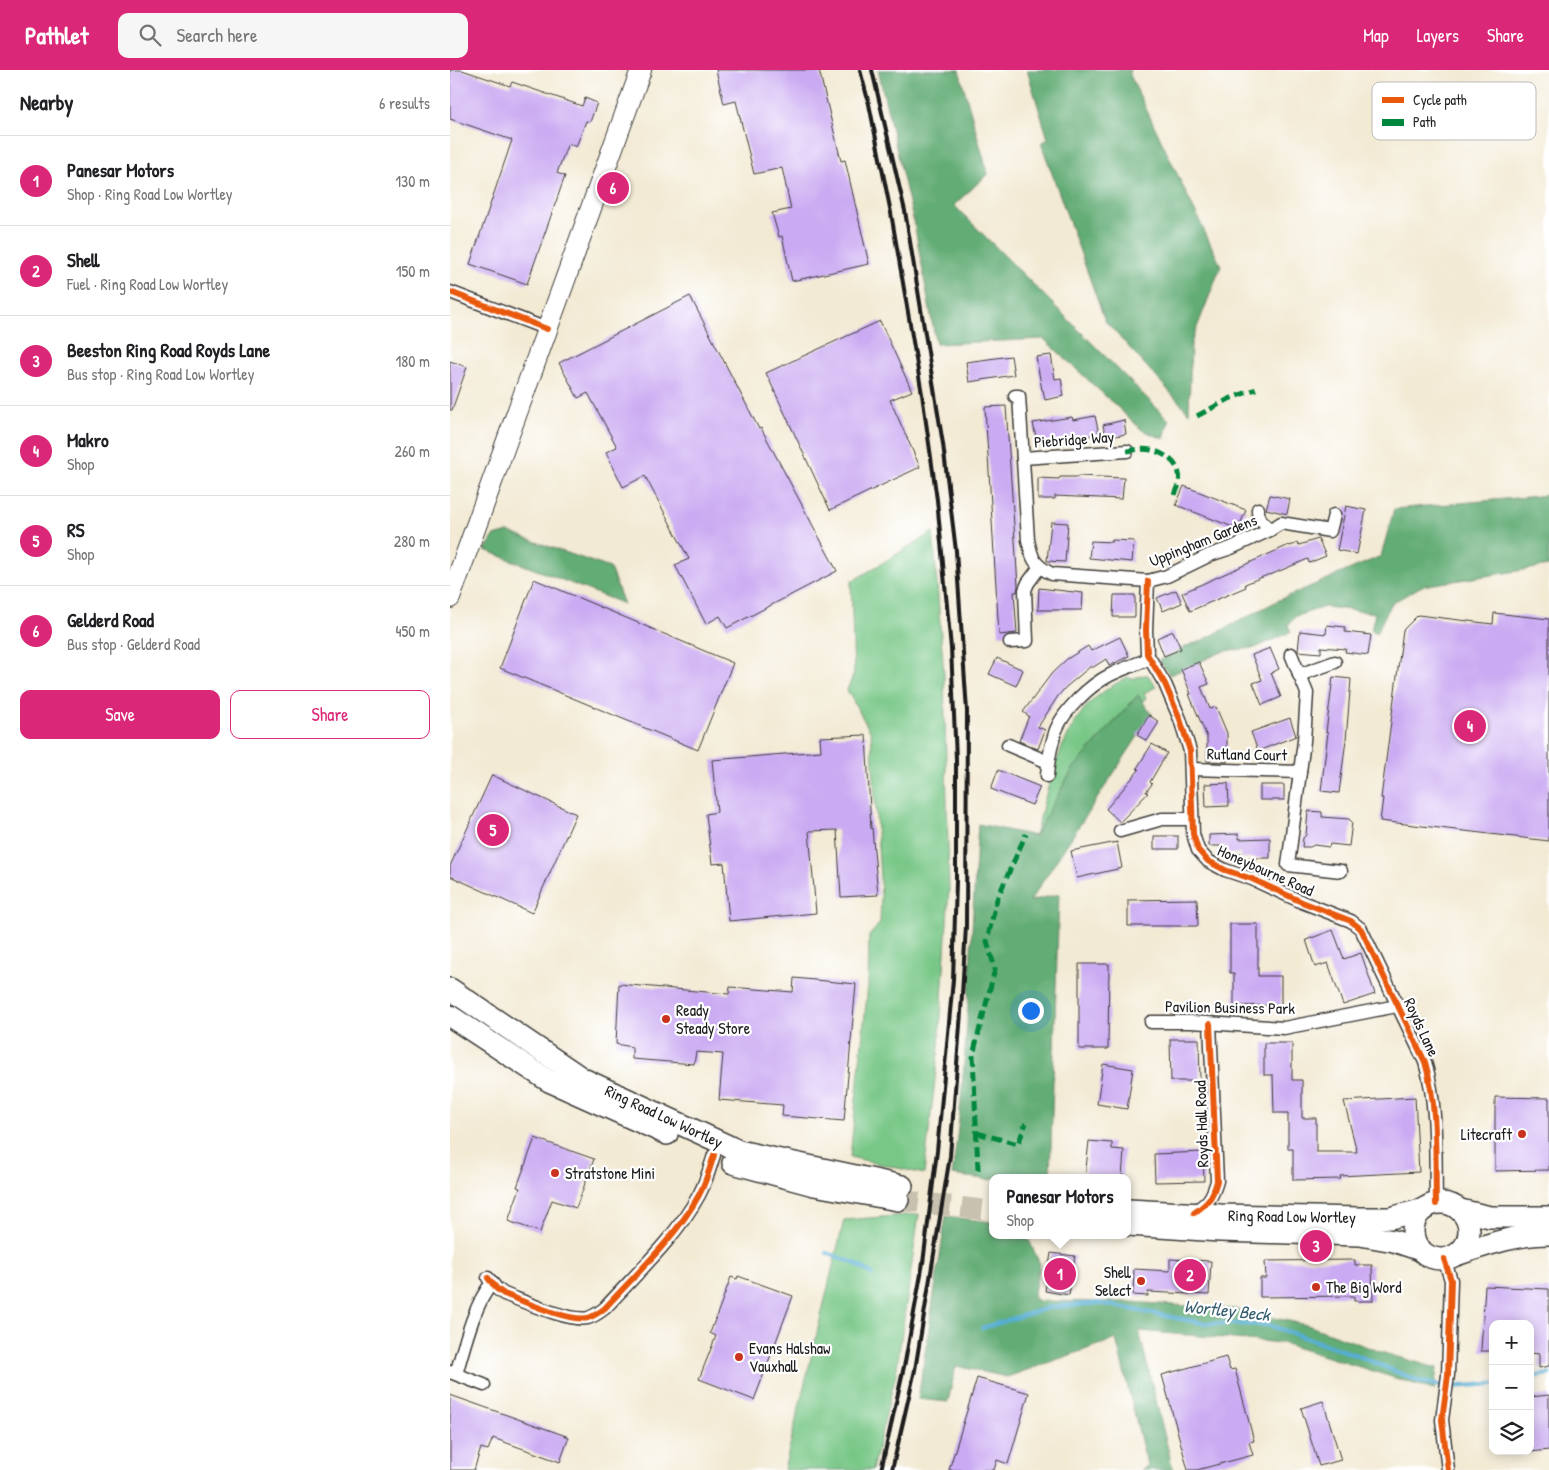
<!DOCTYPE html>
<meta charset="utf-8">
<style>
body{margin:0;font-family:"Patrick Hand",sans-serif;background:#f6f6f6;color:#202124}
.controls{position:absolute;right:15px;bottom:15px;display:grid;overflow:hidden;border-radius:10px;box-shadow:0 2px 12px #0003}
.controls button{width:45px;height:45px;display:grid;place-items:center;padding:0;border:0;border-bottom:1px solid #e0e0e0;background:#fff;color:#202124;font:25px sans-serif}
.you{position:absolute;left:580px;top:940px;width:18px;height:18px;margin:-12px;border:4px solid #fff;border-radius:50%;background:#1a73e8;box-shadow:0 0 0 8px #1a73e833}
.badge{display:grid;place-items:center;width:32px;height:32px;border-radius:50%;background:#db2777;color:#fff;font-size:16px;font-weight:700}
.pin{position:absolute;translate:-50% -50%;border:2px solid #fff;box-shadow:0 1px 5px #0006}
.popup{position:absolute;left:539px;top:1104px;width:142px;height:65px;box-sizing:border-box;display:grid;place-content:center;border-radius:10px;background:#fff;filter:drop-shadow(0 1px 4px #0005);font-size:16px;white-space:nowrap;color:#757577}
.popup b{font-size:19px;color:#202124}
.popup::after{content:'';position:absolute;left:50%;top:100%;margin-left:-10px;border:10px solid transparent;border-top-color:#fff}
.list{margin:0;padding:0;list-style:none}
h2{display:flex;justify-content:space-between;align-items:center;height:65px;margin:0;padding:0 20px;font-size:21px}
h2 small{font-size:16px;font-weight:400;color:#757577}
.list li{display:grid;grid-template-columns:32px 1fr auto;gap:15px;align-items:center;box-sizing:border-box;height:90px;padding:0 20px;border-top:1px solid #e0e0e0}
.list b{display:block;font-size:19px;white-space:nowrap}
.list p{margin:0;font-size:16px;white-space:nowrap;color:#757577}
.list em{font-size:16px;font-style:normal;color:#757577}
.actions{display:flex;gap:10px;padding:15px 20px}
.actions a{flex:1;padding:11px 0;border:1px solid #db2777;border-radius:10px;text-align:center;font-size:18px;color:#db2777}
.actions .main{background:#db2777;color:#fff}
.icon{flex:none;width:28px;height:28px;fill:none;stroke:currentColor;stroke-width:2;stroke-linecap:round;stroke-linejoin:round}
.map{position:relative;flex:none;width:1099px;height:1400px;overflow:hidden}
header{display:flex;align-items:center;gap:30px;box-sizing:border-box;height:70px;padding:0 25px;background:#db2777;color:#fff}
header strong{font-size:24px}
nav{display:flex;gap:28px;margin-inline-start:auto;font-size:18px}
.search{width:350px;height:45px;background:#f6f6f6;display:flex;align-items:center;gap:12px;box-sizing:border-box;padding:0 18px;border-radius:10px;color:#757577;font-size:19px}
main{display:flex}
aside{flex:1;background:#fff}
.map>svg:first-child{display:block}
.green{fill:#78c787;stroke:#4a7252}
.forest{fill:#62ac74;stroke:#3f6448}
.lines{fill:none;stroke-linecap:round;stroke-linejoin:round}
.stream{stroke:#56aed3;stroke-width:4.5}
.building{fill:#caaaf2}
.trunk-tunnel{stroke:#c8c1af;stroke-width:21;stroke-dasharray:21 11;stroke-linecap:butt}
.minor-casing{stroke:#3c3b38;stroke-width:15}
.primary-casing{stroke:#3c3b38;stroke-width:22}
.trunk-casing{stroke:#3c3b38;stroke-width:24}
.minor{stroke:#fff;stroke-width:12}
.primary{stroke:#fff;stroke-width:20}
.trunk{stroke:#fff;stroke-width:21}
.rail{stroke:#1c1c1c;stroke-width:4}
.quiet{stroke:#00873e;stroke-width:5;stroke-dasharray:10 5;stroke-linecap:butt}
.cycleway-casing{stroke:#fff;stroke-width:9}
.cycleway{stroke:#e8590c;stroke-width:6}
.poi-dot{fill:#c8321e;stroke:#fff;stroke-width:2}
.labels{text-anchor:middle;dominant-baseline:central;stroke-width:4.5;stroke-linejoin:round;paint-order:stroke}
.street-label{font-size:16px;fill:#1c1c1c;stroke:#fff}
.poi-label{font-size:16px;fill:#1c1c1c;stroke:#fff;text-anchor:start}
.water-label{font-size:18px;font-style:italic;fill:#365e6e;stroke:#fff}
.key{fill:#fff;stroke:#bbb;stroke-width:1}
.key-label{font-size:14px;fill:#1c1c1c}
</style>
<header>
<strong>Pathlet</strong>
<div class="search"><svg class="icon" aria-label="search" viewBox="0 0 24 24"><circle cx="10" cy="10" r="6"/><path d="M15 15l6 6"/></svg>Search here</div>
<nav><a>Map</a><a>Layers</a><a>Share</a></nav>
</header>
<main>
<aside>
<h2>Nearby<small>6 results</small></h2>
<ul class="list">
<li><span class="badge">1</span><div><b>Panesar Motors</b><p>Shop · Ring Road Low Wortley</p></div><em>130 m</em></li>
<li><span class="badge">2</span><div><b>Shell</b><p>Fuel · Ring Road Low Wortley</p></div><em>150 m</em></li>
<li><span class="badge">3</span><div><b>Beeston Ring Road Royds Lane</b><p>Bus stop · Ring Road Low Wortley</p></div><em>180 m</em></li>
<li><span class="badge">4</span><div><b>Makro</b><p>Shop</p></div><em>260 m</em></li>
<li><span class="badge">5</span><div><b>RS</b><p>Shop</p></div><em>280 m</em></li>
<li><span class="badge">6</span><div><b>Gelderd Road</b><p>Bus stop · Gelderd Road</p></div><em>450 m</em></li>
</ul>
<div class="actions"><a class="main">Save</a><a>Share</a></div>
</aside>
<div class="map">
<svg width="1099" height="1400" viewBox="0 0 1099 1400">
<rect width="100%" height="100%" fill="#fff"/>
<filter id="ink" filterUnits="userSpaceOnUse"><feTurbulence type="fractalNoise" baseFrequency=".02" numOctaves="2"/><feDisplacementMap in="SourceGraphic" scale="10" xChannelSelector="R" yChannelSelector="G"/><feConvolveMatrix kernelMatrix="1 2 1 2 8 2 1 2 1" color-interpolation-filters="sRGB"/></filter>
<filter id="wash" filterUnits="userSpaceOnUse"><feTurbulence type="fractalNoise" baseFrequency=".0096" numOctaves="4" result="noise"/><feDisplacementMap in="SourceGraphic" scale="20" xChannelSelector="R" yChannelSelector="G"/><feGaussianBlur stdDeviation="1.12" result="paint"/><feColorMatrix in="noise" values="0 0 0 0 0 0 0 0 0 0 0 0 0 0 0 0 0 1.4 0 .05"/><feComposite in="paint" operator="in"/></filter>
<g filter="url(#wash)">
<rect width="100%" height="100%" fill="#f3ead4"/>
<g class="green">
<path d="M483 462 494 605 499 820 489 976 474 1104 400 1087 418 915 419 866 430 853 431 825 421 663 397 620 404 604 401 512Z"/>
<path d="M694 605H698L706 617 694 623 696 629 692 631 688 625 622 700 585 766C597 722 606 675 635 638 644 627 665 613 678 607L681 609Z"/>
<path d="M469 1144 446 1304 422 1400H334L394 1150Z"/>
</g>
<g class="forest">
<path d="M428 0H509L538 104 504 135 719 350 714 369 692 360 594 269 486 274 465 158Z"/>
<path d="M577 0H681L679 3 771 196 741 273 739 343 655 251 591 73 598 69Z"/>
<path d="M1099 425V496L972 516 942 533 926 563 921 560 925 543 875 537 846 546 838 555 841 562 805 578 774 581 720 605 709 590 728 582 734 577 751 571 829 530 931 486 944 439Z"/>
<path d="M58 462 160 498 174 534 35 480 44 466Z"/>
<path d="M688 625 702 645 580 831 609 824 600 1108H542V1110L502 1105C519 988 520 871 528 754L585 766 622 700Z"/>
<path d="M496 1146 542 1152V1165H562L579 1170 590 1194 583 1227 588 1231 680 1232 784 1239 857 1255 937 1284 987 1298 984 1320 832 1273 689 1261 723 1400H691L697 1395 666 1269 557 1307 506 1296 498 1332 468 1329Z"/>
</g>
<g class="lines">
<g class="stream">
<path d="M377 1183 404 1193 422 1204"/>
<path d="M532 1258 601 1237 649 1233 752 1253 818 1255 906 1285 971 1312 998 1317 1043 1314"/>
<path d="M1080 1307 1099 1304"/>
</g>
</g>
<g id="blocks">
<g class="building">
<path d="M0 0H12L60 16 62 12 132 36 135 28 147 33 140 52 136 51 126 77 118 73 107 103 115 106 77 214 20 194 62 70 0 49Z"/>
<path d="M266 0H369L391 91 395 90 419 194 342 211 332 166 329 167 322 143 341 139 332 98 304 104 286 31 274 34Z"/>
<path d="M240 226 309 359 311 358 387 501 277 558 270 546 256 554 225 495 239 489 195 406 173 417 156 382 167 377 138 323 128 328 109 293Z"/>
<path d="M430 251 462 321 440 330 470 397 380 440 316 303Z"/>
<path d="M601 285 605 309 611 308 614 326 595 330 593 320H592L586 287Z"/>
<path d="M561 286 564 305 519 312 516 292Z"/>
<path d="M0 291 17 297 2 340H0Z"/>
<path d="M556 336 568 516 567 522H564L567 563 549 565 535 337Z"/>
<path d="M645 346 649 364 587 373 583 353 622 347 623 350Z"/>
<path d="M674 350 676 364 656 368 653 355Z"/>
<path d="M628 406 674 408 672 429 605 426V429H588V408L609 409 610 407H628Z"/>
<path d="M734 416 796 440 788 459 726 435Z"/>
<path d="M820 425 840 429 837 444 816 439Z"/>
<path d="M896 436 916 440 907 484 887 480Z"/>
<path d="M601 452 618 453 615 492 597 491Z"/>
<path d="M868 469 876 486 859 493 858 489 820 505V504L795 514 796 517 740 541 732 523 839 475 840 476 848 473 849 475Z"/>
<path d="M662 470 684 471 682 492 639 488 641 471 662 472Z"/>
<path d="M84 509 283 593 248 680 50 598Z"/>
<path d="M589 518 633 523 632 540H588Z"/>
<path d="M726 520 732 533 713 541 707 528Z"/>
<path d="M664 525H685V547H663Z"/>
<path d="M1044 543 1099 549V771L930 751 933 728H931L953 560 968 545 1043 554Z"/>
<path d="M877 555 895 557V562L921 565 918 585 895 582 896 579 871 577V583L848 581 850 561 876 564Z"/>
<path d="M723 561 731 579 714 586 707 568Z"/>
<path d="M670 567 679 586 659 596 656 589 642 598 641 596 616 617 608 626 588 657 595 660 588 679 569 671 579 646 573 642 602 603 617 589 638 576 641 581Z"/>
<path d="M820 578 829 599 821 603 831 627 812 635 803 613 812 610 802 585Z"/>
<path d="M547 588 573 600 566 616 539 604Z"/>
<path d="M749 592 759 614 751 617 760 639 766 637 777 663V692L757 691V667L739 624H741L731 599Z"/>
<path d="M883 607 901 609 896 670 889 723 871 721 878 662H876Z"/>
<path d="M699 645 709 652 697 671 687 665Z"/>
<path d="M840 648 846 666 808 681 801 662Z"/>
<path d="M416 665 421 759 422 758 428 825 391 827 387 760 359 761 366 843 279 851 274 793 262 794 256 744 267 742 262 690 371 681 370 667Z"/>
<path d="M702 674 717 683 700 712 702 714 696 722 698 723 670 752 656 739 689 700 687 698Z"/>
<path d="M548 700 590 717 582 735 541 719Z"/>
<path d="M42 705 126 744 82 843 0 806V796Z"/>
<path d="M778 713 779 736 756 737 755 714Z"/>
<rect x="810" y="715" width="24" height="15"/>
<path d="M858 741 872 742V747L899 749 902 752 899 776 880 774 879 777 864 775 860 777H852L853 768 856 765Z"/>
<path d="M789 764V769L820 768V788H791V783L778 784 777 776H759V765Z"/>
<rect x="704" y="766" width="24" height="13"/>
<path d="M667 772 672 798 627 808 621 781Z"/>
<path d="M747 829 748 856H678V830Z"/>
<path d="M780 854H808V906H831V935L784 936V903H780Z"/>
<path d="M883 860 894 889 911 883 925 924 893 935 878 893 865 897 856 870Z"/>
<path d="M629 894H659L658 979H629Z"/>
<path d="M344 908 406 914 394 1051 332 1046 333 1035 269 1030 273 984 246 982 244 994 182 989V977L166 974 169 914 279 924 280 917 343 922Z"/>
<path d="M720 969H749L750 1011H721Z"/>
<path d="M814 973H842V1010H852V1048H866V1082H907L894 1031 965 1027 969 1102 890 1106 891 1109 843 1110V1079H838V1043H824L823 1005H814Z"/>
<path d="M653 994 683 999 677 1039 647 1034Z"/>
<path d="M1045 1027 1099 1028V1100L1045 1101Z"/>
<path d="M85 1068 144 1089 126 1138 102 1130 90 1162 58 1151 70 1118 67 1117Z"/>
<path d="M639 1071 662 1073V1079L674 1080 672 1108H635Z"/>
<path d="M753 1082 754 1111 705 1112 704 1084Z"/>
<path d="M601 1183 625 1186 619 1225 595 1221Z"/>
<path d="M720 1189 761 1191 759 1225 698 1222V1226L683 1225 684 1199 720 1201Z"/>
<path d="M905 1190V1195H922L923 1231H904V1226L810 1227V1208H816L815 1191Z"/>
<path d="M288 1206 343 1226 304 1330 249 1309 266 1266 260 1263 281 1207 287 1209Z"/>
<path d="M1035 1216 1099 1219V1296L1089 1298V1284L1080 1283V1254H1043V1281H1031Z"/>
<path d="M776 1287 780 1300 785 1299 804 1371 799 1372 803 1385 747 1400H738L712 1305Z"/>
<path d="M527 1308 579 1323 558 1394 547 1390 544 1400H499Z"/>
<path d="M0 1325 119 1367 110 1392 43 1368 38 1380 31 1378 24 1400H0Z"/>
<path d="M1099 1325V1380L1080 1382V1327Z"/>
<path d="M873 1331 891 1390 869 1396 851 1338Z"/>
</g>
</g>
</g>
<g filter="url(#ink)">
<use href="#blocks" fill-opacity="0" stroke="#3c3b38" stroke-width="1"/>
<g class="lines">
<path class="trunk-tunnel" d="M448 1130 542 1141"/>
<defs>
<g id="minor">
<path d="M0 222 97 259"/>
<path d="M565 326H569L578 470C582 489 584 495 602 504L698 511 717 506 760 485 781 478 820 460 831 453 880 461 884 445"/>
<path d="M573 388 677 381"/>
<path d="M808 439C807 449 814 453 820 460"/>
<path d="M698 511 696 560 697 584 715 614 730 649 740 681 743 764 748 780 758 791 775 800 802 809 852 832 901 851 911 859 975 992C988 1036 985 1088 986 1134"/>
<path d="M560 572 577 571 575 520 578 513 589 498"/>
<path d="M841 584 857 623 854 671 838 795 891 801"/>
<path d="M849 605 885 592"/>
<path d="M558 675 598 692"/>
<path d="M742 699 850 702"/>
<path d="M597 706C598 691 601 675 606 660 614 640 640 615 660 605 672 599 686 594 699 589"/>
<path d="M670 761 712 749H742"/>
<path d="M701 952H741L834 958 947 936"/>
<path d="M744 1142C759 1132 762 1128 767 1111L760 954"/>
<path d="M994 1189 1001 1210 998 1305 992 1350 998 1400"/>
<path d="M38 1208 47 1219 54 1224C73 1231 119 1252 138 1248 144 1246 150 1242 155 1238 188 1202 226 1167 249 1125 256 1112 260 1098 264 1085"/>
<path d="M0 1302 34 1315"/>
<path d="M6 1304C14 1277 24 1234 42 1213"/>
</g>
<path id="primary" d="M0 528 191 0"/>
<g id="trunk">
<path d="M0 919 133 1009 289 1081 452 1116"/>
<path d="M0 946 99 1011 217 1064"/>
<path d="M283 1093 364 1115 448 1130"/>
<circle cx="991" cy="1161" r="28"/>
<path d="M678 1140 771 1145 910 1148H940L975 1139"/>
<path d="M1010 1140 1040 1147H1099"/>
<path d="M678 1155 770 1161 910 1165 944 1171 971 1180"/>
<path d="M1006 1185C1036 1175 1067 1164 1099 1164"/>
</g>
</defs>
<use href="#minor" class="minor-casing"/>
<use href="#primary" class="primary-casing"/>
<use href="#trunk" class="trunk-casing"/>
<use href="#minor" class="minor"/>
<use href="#primary" class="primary"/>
<use href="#trunk" class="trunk"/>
<g class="rail">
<path d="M410 0 419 34 441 143 472 324 487 430 501 578 506 689V812L503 910 487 1081 473 1193 455 1292 431 1400"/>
<path d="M422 0 455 141 493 374 506 481 517 641 516 856 511 942 500 1086 465 1300 442 1400"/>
</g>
<g class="quiet">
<path d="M747 346 779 329 806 319"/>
<path d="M677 381C684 380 693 378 701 380 716 383 733 396 729 413 729 417 726 421 725 425"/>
<path d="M527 1063 568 1074 576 1053"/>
<path d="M528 1100 523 985 545 899 537 871 547 829 576 764"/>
</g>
<defs>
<g id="cycleway">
<path d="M0 222 97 259"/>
<path d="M698 511 696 560 697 584 715 614 730 649 740 681 743 764 748 780 758 791 775 800 802 809 852 832 901 851 911 859 975 992C988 1036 985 1088 986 1134"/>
<path d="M744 1143C758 1133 762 1129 767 1111L760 954"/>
<path d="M994 1189 1001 1210 998 1305 992 1350 998 1400"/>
<path d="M38 1208 47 1219 54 1224C73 1231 119 1252 138 1248 144 1246 150 1242 155 1238 188 1202 226 1167 249 1125 256 1112 260 1098 264 1085"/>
</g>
</defs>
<use href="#cycleway" class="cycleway-casing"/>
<use href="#cycleway" class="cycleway"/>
</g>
</g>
<g class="poi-dot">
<circle cx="216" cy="949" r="5"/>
<circle cx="1072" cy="1064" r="5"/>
<circle cx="105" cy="1103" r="5"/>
<circle cx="691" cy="1211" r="5"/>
<circle cx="866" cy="1217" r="5"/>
<circle cx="289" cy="1287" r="5"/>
</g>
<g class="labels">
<g class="street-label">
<text transform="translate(624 369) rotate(-4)">Piebridge Way</text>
<text transform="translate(753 470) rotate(-22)">Uppingham Gardens</text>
<text transform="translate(797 684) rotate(1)">Rutland Court</text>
<text transform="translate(816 800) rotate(24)">Honeybourne Road</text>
<text transform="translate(780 937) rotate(1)">Pavilion Business Park</text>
<text transform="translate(972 957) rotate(65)">Royds Lane</text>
<text transform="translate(214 1046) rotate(25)">Ring Road Low Wortley</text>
<text transform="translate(751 1054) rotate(-92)">Royds Hall Road</text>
<text transform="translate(842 1146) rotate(1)">Ring Road Low Wortley</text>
</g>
<g class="poi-label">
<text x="226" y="940">Ready<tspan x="226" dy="18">Steady Store</tspan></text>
<text x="1062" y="1064" text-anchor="end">Litecraft</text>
<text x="115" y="1103">Stratstone Mini</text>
<text x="681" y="1202" text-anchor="end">Shell<tspan x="681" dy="18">Select</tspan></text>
<text x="876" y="1217">The Big Word</text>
<text x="299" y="1278">Evans Halshaw<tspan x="299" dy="18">Vauxhall</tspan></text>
</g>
<g class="water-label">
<text transform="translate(777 1240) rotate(6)">Wortley Beck</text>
</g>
</g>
<rect x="922" y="12" width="164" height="58" rx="8" class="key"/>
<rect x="932" y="27" width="22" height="6" fill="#e8590c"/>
<rect x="932" y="49" width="22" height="7" fill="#00873e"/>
<g class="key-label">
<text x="963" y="35">Cycle path</text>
<text x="963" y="57">Path</text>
</g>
</svg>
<div class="controls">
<button>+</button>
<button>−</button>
<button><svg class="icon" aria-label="layers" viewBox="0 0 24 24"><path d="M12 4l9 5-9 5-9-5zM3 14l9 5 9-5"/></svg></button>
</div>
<div class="you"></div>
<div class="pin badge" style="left:610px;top:1204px">1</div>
<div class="popup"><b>Panesar Motors</b>Shop</div>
<div class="pin badge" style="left:740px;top:1205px">2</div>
<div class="pin badge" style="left:866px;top:1176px">3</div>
<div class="pin badge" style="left:1020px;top:656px">4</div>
<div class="pin badge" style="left:43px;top:760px">5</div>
<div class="pin badge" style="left:163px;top:118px">6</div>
</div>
</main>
